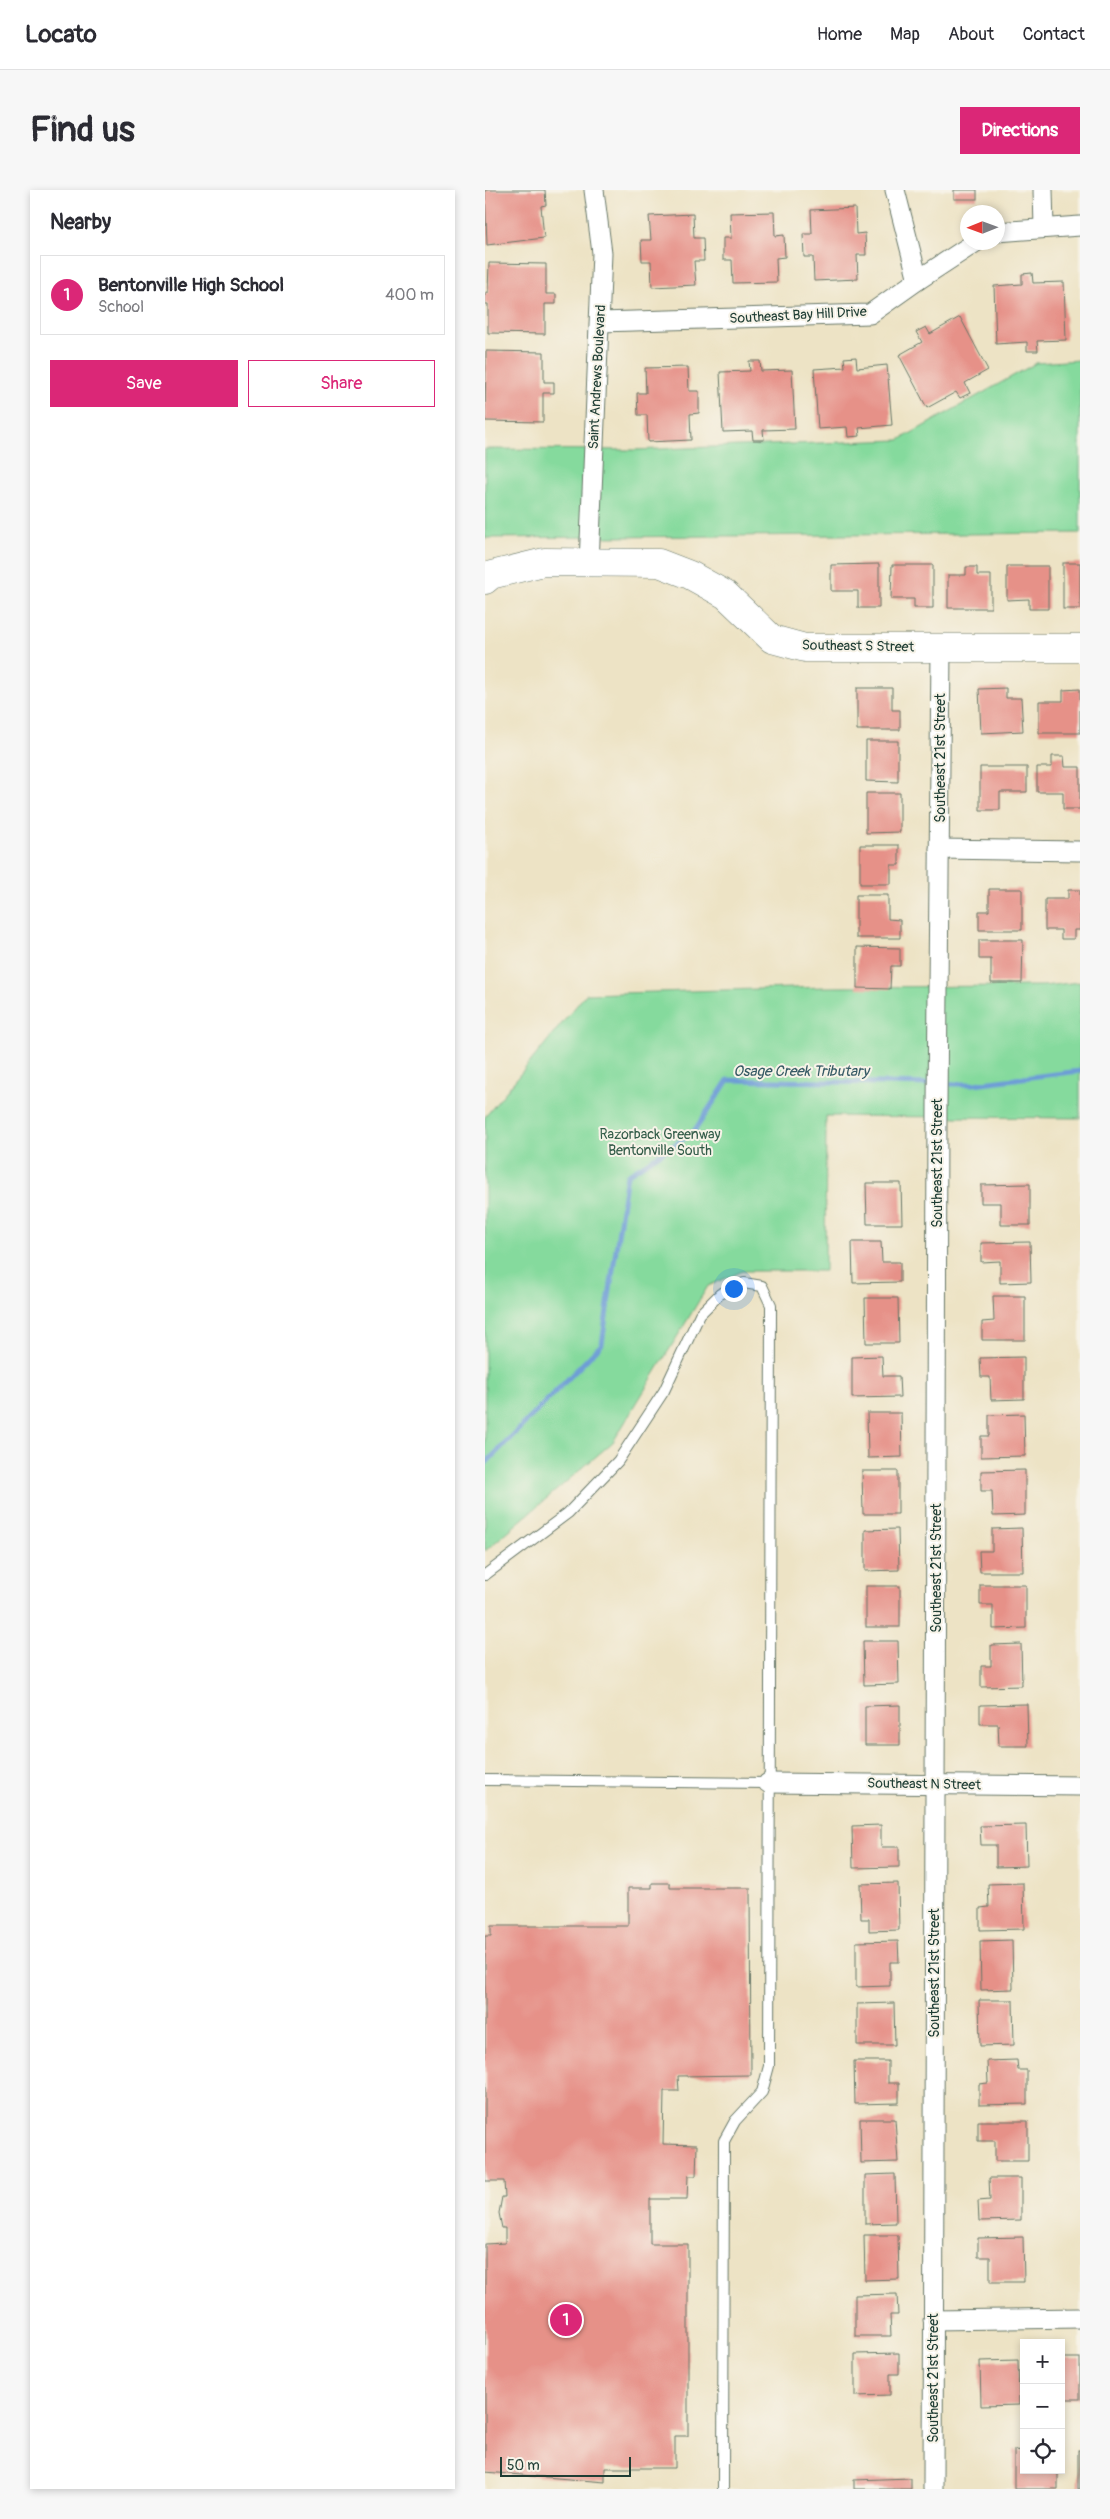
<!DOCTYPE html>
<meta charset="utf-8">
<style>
body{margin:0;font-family:Pangolin,sans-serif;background:#f7f7f7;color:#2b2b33}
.controls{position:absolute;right:15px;bottom:15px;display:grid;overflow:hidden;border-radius:0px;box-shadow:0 2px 8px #0003}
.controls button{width:45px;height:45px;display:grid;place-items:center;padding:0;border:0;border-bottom:1px solid #e1e1e2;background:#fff;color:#2b2b33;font:25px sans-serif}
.compass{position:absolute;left:475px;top:15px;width:45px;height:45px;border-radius:50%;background:#fff;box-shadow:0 2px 8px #0003;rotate:269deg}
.scale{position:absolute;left:15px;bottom:12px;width:131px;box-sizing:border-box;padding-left:5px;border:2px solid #1f3d34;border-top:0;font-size:14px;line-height:18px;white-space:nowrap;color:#1f3d34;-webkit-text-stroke:4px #f7f3e8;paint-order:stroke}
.you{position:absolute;left:248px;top:1098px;width:18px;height:18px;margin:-12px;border:4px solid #fff;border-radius:50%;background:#1a73e8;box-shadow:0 0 0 8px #1a73e833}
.badge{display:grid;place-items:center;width:32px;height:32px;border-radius:50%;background:#db2777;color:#fff;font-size:16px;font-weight:700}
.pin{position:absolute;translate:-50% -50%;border:2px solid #fff;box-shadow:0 1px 5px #0006}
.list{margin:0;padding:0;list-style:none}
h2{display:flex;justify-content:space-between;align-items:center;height:65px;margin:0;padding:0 20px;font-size:21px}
h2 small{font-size:16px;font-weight:400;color:#7c7c81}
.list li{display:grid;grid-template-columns:32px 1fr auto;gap:15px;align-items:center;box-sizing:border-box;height:80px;margin:0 10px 10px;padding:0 10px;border:1px solid #e1e1e2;border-radius:0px}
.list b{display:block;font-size:19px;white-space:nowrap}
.list p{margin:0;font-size:16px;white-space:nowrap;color:#7c7c81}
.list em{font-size:16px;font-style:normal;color:#7c7c81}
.actions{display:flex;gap:10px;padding:15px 20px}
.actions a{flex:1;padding:11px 0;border:1px solid #db2777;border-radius:0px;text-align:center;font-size:18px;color:#db2777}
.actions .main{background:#db2777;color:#fff}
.icon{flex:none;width:28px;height:28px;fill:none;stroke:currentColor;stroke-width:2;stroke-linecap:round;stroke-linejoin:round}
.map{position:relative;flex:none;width:595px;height:2299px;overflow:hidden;border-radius:0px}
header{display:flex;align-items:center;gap:30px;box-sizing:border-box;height:70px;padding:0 25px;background:#fff;border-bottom:1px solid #e1e1e2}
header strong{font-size:24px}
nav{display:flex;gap:28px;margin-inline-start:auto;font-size:18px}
.intro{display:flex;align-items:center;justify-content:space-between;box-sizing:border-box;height:120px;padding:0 30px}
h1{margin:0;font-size:35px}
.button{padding:12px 22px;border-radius:0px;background:#db2777;color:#fff;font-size:18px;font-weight:700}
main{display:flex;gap:30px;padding:0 30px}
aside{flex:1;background:#fff;border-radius:0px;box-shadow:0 2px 8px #0003}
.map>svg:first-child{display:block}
.green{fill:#85da9d;stroke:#528c68}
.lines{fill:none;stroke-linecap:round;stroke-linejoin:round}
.stream{stroke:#6d9dd6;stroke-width:5}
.building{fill:#e69188}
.lane-casing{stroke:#677767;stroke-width:12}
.street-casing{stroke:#677767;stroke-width:21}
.secondary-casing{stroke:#677767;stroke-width:29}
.lane{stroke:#fff;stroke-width:10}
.street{stroke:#fff;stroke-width:19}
.secondary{stroke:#fff;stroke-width:28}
.labels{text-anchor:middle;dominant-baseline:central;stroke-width:4;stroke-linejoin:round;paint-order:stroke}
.street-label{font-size:14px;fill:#1f3d34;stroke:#f7f3e8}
.park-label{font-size:14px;fill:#335c49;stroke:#f7f3e8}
.water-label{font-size:15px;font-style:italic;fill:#365a65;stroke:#f7f3e8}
</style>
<header>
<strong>Locato</strong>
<nav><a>Home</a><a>Map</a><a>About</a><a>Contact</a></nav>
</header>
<div class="intro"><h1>Find us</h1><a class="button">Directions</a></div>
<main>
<aside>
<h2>Nearby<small></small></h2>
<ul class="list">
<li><span class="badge">1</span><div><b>Bentonville High School</b><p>School</p></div><em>400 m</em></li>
</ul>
<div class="actions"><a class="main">Save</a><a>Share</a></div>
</aside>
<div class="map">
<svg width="595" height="2299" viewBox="0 0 595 2299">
<rect width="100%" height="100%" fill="#f7f3e8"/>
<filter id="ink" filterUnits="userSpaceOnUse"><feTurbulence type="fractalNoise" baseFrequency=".02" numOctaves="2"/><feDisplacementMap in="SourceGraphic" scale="10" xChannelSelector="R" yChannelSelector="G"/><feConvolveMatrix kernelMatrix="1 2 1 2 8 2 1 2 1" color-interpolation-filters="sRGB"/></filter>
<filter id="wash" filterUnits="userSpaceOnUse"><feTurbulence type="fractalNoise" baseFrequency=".0096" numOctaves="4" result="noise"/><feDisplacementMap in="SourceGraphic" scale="20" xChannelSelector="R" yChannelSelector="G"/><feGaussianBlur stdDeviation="1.12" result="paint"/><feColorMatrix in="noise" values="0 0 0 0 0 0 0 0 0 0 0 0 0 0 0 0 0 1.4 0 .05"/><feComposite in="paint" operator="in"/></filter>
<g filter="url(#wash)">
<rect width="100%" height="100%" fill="#ede3c5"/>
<g class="green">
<path d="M595 170V343L0 348V259L148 260 414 250 551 173Z"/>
<path d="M595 792V928L341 926 340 1081H258L223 1096 128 1252 0 1361V927L101 804 342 797 558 796Z"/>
</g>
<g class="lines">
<g class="stream">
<path d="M457 894H489L595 881"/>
<path d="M0 1274 117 1154 142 985 208 943 243 890 448 894"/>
</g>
</g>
<g id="blocks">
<g class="building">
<path d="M0 0H60L61 15 56 16 59 48 2 55Z"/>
<rect x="469" y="0" width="23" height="9"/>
<path d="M370 18 371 44 380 43 381 65H372L373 89 329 91 328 67H319L318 44H327L326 20Z"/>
<path d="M289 22 290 46 299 45 300 67 291 68 292 92 248 93 247 70H238V48H246L245 23Z"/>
<path d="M208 24 209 48H218L219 71H209L211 95 167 97 166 71H157L156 50H166L164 26Z"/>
<path d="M4 73 61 74V104H71V114H60V144L3 143V114H0V103H3Z"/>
<path d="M547 83 548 93 579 92 581 150 552 151 553 161H542V152L511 154 509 96 537 94V84Z"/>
<path d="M475 127 503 180 480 193 485 203 475 208 471 202 442 218 414 165 437 152 431 142 441 137 445 144Z"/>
<path d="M1 161 59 162V192H69V203H58V232L0 231Z"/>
<path d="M371 167 372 178 402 175 407 235 374 238 375 246 363 247 362 237 333 239 329 179 360 177 359 168Z"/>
<path d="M264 171H275L276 181 307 180 310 239 278 240 279 250H268L267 241 238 242 235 182 265 181Z"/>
<path d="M203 177 204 201H214V223L205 224 206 250 163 252 162 225H153L152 203H161L160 178Z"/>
<rect x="578" y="373" width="17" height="46"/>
<path d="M394 374V418H373V401H346V375Z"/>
<path d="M407 375H448V418H429V409H406Z"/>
<path d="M522 376H563V419H544V409L522 410Z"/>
<path d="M481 377H492V385H506V418H463V385H481Z"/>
<path d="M372 498H407V520H415V540H372Z"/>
<path d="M521 498V508H536L538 541 496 543 494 499Z"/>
<path d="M595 499V543H554V511H578V500Z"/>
<path d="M381 551H413V592L381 591Z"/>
<path d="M567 566H579L580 577H595V619H578V602H552V577H567Z"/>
<path d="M495 577H542V602H515V620H495Z"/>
<path d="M381 603H415V642L381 643Z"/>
<path d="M375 655H414V675H406V694H375Z"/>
<path d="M504 699H537V740H494V721H504Z"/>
<path d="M583 700H595V740H589V749H576V740H560V709H583Z"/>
<path d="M371 705H403V729L415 730V748H371Z"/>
<path d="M494 750H538L537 793H506V769H494Z"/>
<path d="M372 757 415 758V776H406L405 799 372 798Z"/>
<path d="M381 993H416L417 1034H382Z"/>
<path d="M545 994V1035H516V1013H496V995Z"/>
<path d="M367 1052H396L397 1072H415V1092L368 1093Z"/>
<path d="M545 1052 546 1092 515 1093V1071L496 1072V1053Z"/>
<path d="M508 1106H540V1150H497V1132L509 1131Z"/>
<path d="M380 1108H413L414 1153H381Z"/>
<path d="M397 1166 398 1186H414L415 1207 367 1208V1167Z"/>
<path d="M539 1167V1209L506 1210 505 1187H496L495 1168Z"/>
<path d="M382 1223H416L417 1267 383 1268Z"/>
<path d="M539 1224 540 1266 496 1267V1246H504V1225Z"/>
<path d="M540 1280V1325L508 1326 507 1301H496V1281Z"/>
<path d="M377 1281H413V1324H378Z"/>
<path d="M537 1338 538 1382H495L494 1361H507V1339Z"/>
<path d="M413 1339 414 1380 380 1381V1340Z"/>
<path d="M495 1395H541V1438L508 1439V1415H495Z"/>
<rect x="381" y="1396" width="34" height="41"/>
<path d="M378 1451H413L414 1494 379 1495Z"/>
<path d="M536 1454 537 1496 496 1497V1476H506V1455Z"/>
<path d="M542 1514 543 1556H514L513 1534H495V1515Z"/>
<path d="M415 1515V1555H380V1516Z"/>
<path d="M396 1635V1657H414V1677L368 1678 367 1636Z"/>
<path d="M541 1635 542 1676 511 1677V1655H496L495 1636Z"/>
<path d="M167 1693H185V1698H265L266 1885 193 1886 194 1901H179L178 1954 212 1955 211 1986H203L202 2009H165V2054H203V2246H190V2278H120V2292L0 2282V2054L20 2053V2038H17L14 2023 17 2007H20L19 1991H0V1746H6V1736H143V1698H167Z"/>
<path d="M413 1693 414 1740 384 1741V1729H376L375 1694Z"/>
<path d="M538 1693 539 1739 495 1740V1718L504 1717 503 1694Z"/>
<path d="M527 1750 528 1799 496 1800 495 1751Z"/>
<path d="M413 1751 414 1772H405V1796L371 1797V1752Z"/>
<path d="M494 1810H528L529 1855 495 1856Z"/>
<path d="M409 1813 410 1855H372V1814Z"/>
<path d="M532 1870 533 1880H542V1914L494 1915V1894L503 1893 502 1871Z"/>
<path d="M369 1871H403V1893H414V1913L370 1914Z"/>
<path d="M375 1929H410L413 1972 376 1973Z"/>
<path d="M493 1931H543V1971H510V1951H493Z"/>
<path d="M410 1984 411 2033 380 2034V1985Z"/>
<path d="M504 1988H536V2030L494 2031 493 2011 505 2010Z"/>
<path d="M379 2045H413L414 2089 380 2090Z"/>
<path d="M538 2047 539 2092H505V2067H493V2048Z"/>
<path d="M412 2104 413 2125H405L406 2146H370V2105Z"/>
<path d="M414 2163V2184H405V2205L370 2206V2164Z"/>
<rect x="576" y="2168" width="19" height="41"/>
<path d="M533 2170 534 2215 496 2216 495 2171Z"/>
<path d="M529 2260 539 2261V2280H573V2299H529Z"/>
<rect x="593" y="2260" width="2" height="39"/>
<path d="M426 2288V2299H369V2290Z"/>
</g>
</g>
</g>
<g filter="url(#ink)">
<use href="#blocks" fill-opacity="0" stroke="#677767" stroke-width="1"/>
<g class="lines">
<defs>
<g id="lane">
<path d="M0 1385 83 1323 133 1271 179 1201 215 1124 235 1104 259 1093 277 1096 286 1115 284 1876 277 1902 250 1931 239 1951 238 2299"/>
<path d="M0 1590 283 1593"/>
</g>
<g id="street">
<path d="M410 0 433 90"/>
<path d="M558 0 559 38"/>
<path d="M512 42 595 36"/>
<path d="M115 132 385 124 433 90 491 52"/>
<path d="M104 374 117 63 109 0"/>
<path d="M454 659 595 661"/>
<path d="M283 1593 595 1596"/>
<path d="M448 2130 595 2128"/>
<path d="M448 2299 452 916 456 457"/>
</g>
<path id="secondary" d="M0 390 6 385 59 372 174 373 205 385 241 405 287 449 320 458H595"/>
</defs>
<use href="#lane" class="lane-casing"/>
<use href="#street" class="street-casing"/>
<use href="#secondary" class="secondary-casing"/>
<use href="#lane" class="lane"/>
<use href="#street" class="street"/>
<use href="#secondary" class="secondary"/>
</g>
</g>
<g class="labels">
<g class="street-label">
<text transform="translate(313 125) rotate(-3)">Southeast Bay Hill Drive</text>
<text transform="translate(112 187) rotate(-87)">Saint Andrews Boulevard</text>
<text transform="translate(373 456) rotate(1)">Southeast S Street</text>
<text transform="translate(455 568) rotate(-90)">Southeast 21st Street</text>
<text transform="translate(452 973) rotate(-90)">Southeast 21st Street</text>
<text transform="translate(451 1378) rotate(-90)">Southeast 21st Street</text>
<text transform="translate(439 1594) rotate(1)">Southeast N Street</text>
<text transform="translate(449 1783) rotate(-90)">Southeast 21st Street</text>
<text transform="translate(448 2188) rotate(-90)">Southeast 21st Street</text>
</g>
<g class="park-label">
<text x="175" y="944">Razorback Greenway<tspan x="175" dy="16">Bentonville South</tspan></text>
</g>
<g class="water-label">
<text x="316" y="881">Osage Creek Tributary</text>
</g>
</g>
</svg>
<div class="controls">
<button>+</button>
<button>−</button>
<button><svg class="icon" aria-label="locate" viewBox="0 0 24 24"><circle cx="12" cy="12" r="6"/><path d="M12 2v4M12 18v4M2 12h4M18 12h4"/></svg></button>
</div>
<svg class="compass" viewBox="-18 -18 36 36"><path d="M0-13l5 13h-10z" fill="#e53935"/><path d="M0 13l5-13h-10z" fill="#7c7c81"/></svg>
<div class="scale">50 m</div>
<div class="you"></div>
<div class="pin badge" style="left:81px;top:2130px">1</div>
</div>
</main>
